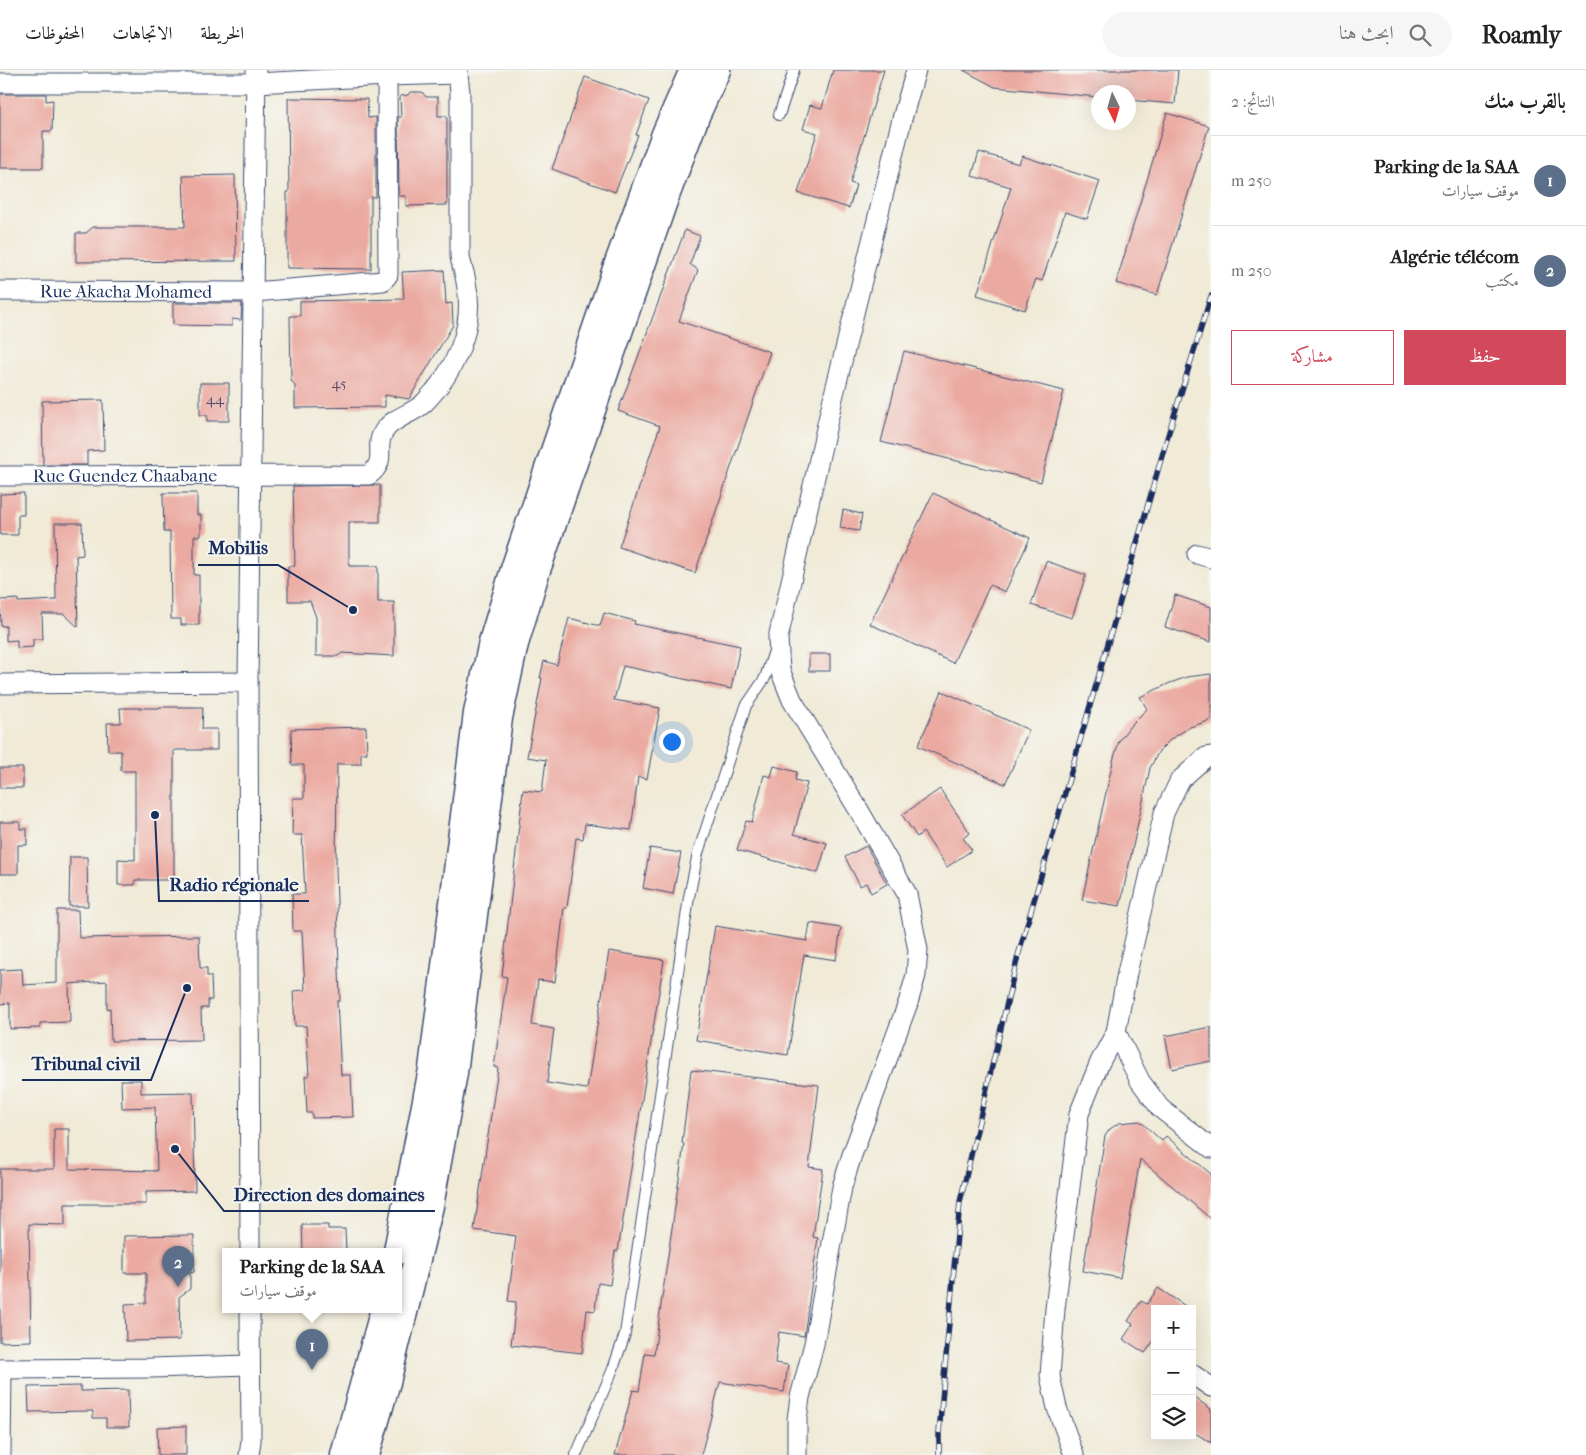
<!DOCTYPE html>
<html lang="ar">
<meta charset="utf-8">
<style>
body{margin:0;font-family:"IM FELL French Canon",Amiri,serif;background:#f6f6f6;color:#222;direction:rtl}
.controls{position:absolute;right:15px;bottom:15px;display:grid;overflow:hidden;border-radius:0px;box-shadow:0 5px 20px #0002}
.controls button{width:45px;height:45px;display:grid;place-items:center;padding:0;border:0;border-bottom:1px solid #e0e0e0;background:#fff;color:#222;font:25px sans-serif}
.compass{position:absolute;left:1091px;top:15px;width:45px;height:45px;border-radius:50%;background:#fff;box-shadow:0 5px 20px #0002;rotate:175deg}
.you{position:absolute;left:671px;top:671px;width:18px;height:18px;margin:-12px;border:4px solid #fff;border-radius:50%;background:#1a73e8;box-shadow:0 0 0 8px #1a73e833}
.badge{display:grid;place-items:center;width:32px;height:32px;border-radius:50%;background:#d1495b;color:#fff;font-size:16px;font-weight:700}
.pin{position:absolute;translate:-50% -41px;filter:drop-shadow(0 1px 2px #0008)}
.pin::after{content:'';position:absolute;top:26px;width:18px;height:15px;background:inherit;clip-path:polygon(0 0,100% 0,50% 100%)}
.popup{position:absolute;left:222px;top:1178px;width:180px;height:65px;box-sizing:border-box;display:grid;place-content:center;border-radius:0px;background:#fff;filter:drop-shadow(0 1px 4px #0005);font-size:16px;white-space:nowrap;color:#767676}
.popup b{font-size:19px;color:#222}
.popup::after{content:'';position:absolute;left:50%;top:100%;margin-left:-10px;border:10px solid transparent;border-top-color:#fff}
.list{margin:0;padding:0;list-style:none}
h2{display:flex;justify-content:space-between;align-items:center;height:65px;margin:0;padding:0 20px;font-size:21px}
h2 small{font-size:16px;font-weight:400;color:#767676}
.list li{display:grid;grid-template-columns:32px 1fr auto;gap:15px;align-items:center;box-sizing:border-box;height:90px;padding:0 20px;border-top:1px solid #e0e0e0}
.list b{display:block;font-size:19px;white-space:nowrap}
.list p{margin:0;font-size:16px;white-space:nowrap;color:#767676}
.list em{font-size:16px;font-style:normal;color:#767676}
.actions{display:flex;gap:10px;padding:15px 20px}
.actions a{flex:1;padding:11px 0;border:1px solid #d1495b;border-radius:0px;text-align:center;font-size:18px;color:#d1495b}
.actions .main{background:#d1495b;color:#fff}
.icon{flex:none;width:28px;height:28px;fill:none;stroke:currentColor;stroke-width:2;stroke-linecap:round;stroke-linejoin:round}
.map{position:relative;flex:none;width:1211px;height:1385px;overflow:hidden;direction:ltr}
header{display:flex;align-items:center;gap:30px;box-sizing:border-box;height:70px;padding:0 25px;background:#fff;border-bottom:1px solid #e0e0e0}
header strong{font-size:24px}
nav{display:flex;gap:28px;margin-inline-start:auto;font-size:18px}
.search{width:350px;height:45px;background:#f6f6f6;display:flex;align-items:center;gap:12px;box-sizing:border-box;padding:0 18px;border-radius:28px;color:#767676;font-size:19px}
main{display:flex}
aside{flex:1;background:#fff}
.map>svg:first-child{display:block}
.building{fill:#ebaaa1}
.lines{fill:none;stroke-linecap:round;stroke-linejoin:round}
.service-casing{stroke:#3b4b70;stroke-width:12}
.minor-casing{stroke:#3b4b70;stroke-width:21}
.secondary-casing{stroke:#3b4b70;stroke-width:29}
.service{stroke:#fff;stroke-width:10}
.minor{stroke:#fff;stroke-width:19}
.secondary{stroke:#fff;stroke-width:26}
.rail-casing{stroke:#1b2f5e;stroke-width:5.5}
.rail{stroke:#f6f6f2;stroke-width:4;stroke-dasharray:11;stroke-linecap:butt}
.labels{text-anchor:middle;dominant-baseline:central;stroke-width:4;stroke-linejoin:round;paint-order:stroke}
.number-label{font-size:15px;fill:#4f4e6f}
.street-label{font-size:18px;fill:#1b2f5e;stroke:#f6f6f2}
.leader{fill:none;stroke:#1b2f5e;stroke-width:2}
.callout-dot{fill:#1b2f5e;stroke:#f6f6f2;stroke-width:2}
.callout-label{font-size:19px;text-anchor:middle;font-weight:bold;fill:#1b2f5e;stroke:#f6f6f2;stroke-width:4;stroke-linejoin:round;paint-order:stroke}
</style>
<header>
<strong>Roamly</strong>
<div class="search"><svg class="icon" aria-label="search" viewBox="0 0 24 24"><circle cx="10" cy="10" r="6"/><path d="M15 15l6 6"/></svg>ابحث هنا</div>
<nav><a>الخريطة</a><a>الاتجاهات</a><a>المحفوظات</a></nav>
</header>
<main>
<aside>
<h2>بالقرب منك<small>النتائج: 2</small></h2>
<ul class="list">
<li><span class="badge" style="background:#5c6f8a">1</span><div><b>Parking de la SAA</b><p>موقف سيارات</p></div><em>250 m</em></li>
<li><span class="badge" style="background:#5c6f8a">2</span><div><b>Algérie télécom</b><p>مكتب</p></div><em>250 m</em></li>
</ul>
<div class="actions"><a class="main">حفظ</a><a>مشاركة</a></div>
</aside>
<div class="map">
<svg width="1211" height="1385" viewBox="0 0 1211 1385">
<rect width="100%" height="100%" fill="#f6f6f2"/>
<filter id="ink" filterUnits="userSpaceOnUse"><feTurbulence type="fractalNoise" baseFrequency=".02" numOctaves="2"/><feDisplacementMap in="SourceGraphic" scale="10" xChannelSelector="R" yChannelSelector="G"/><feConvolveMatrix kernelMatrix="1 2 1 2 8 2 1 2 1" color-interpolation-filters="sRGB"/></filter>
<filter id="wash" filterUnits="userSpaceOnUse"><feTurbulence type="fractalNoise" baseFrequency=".0096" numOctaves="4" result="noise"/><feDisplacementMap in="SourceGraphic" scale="20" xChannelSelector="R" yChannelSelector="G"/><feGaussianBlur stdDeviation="1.12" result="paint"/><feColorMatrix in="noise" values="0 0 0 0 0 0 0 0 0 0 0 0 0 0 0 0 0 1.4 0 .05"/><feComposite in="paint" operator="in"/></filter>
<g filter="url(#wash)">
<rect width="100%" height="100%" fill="#f0ead6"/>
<g id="blocks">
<g class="building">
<path d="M833 0H884L850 113 856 115 849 138 798 123 817 63 803 59 810 35 822 38Z"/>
<path d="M963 0H1178L1175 34 1128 30V22H1098V27L995 17Z"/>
<path d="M585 7 649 30 636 65H638L615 122 552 99Z"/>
<path d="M410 22H422L426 27H438V46H447V135L406 136V126H399L398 47H401L400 26 408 25Z"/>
<path d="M0 24H46V31L53 30 52 61H43V98H0Z"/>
<path d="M288 28 367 29 368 48 376 47V127H371V199L287 198V122H289Z"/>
<path d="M1167 43 1209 56 1157 225 1116 213Z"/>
<path d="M979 82 1019 94 1022 86 1100 111 1087 149 1065 142 1042 211 1036 209 1025 240 977 225 1011 117 972 106Z"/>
<path d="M235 105 236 191 76 192V163H86L93 157H185L183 106Z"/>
<path d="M685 160 700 166 690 194 698 200 679 251 770 282 695 503 619 477 660 356 618 341Z"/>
<path d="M444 200 446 234 452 233 453 255 409 329 385 325V337L295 338V316L291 310 290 246H300V231L404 229 402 202Z"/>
<path d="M173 233H242L241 250 232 249V256L173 255Z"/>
<path d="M904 281 1064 321 1041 412 881 372Z"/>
<path d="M200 313H229V351H207V345H200Z"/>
<path d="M103 330 104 380 87 381V395H43L42 331Z"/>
<path d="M380 415V452H349V496H378V532H394V586L342 583 338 586H316V547L310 531H288V496H295L293 416Z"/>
<path d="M24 423V445H18V465H0V424Z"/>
<path d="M163 423H197V445H201V466H194V505H199V555H181V549H171L170 462H164Z"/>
<path d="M933 423 1030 468 1005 522 990 515 953 593 870 554Z"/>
<path d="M843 440 862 444 859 461 840 458Z"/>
<path d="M55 453H82L83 485 76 486 78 557 64 544H42L43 569H33V577L17 578V570L6 571V556H1L0 530 18 529V532L56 530Z"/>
<path d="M1046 491 1086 505 1072 548 1031 535Z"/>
<path d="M1175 525 1211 537V572L1165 557Z"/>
<path d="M604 543 635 551 634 554 740 576 731 619 623 596 614 630 660 638 647 709 638 707 631 760 585 754 583 769 576 768 567 838H564L555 912 538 910 532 955 554 959 547 1013 587 1019 609 881 664 890 618 1181H615L610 1215 598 1213 595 1241 587 1240 582 1283 511 1275 516 1232 508 1231 516 1166 474 1160 498 998 494 997 507 907 502 906 523 720 542 722 546 690 527 687 542 608H540L544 591 557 595 569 548 600 556Z"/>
<rect x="809" y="584" width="21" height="17"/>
<path d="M1211 604V650L1190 657 1171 669 1159 681 1150 698 1120 836 1082 830 1113 691 1119 671 1130 656 1147 639 1140 627 1170 613 1187 607Z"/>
<path d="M942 621 1029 660 1005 714 918 676Z"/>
<path d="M159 637H203L202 659H217V680H174V810H135V815H118V789L135 790V701H121V681H108L107 653H121L120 638H159Z"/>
<path d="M366 657 367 683H361V694H337L336 798 340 931H337L341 1005H351L353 1047 312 1048V1043H307L305 1006H309L306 956H295L293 921 305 920 302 861H293L292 824H305L302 765H292L293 728H304V695H292L291 659Z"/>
<path d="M774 696 797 702 795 710 807 713 794 764 827 773 818 803 737 780 746 751 752 752 764 705 771 707Z"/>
<rect x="0" y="698" width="23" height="20"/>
<path d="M940 719 970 763 963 768 972 780 947 797 923 762 917 767 902 745Z"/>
<path d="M0 752H20V759H27V775H18V804H0Z"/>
<path d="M866 776 887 814 871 823 866 813 860 816 845 787Z"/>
<path d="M650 778 681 783 673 824 643 818Z"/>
<path d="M70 787H87L88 836H69Z"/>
<path d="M57 840H78L79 868 199 866 200 898H207V906H211L212 930H208V938H201L202 970 111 971 110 938 107 939V911L69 914 70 952 40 953V958L10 959V933L0 934V900L22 899 23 915 57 913Z"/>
<path d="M810 853 841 858 836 890 804 885 788 985 696 970 715 856 807 871Z"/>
<path d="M1211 957V991L1172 999 1165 966Z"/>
<path d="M691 1000 819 1015 809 1097 823 1099 813 1167 818 1168 804 1266 779 1262 775 1293 788 1295 784 1322 720 1312 701 1385H615L633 1320 639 1321 645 1283 654 1284 684 1074 682 1073Z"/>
<path d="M121 1010H141V1023L193 1022 195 1121 146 1122V1134H65V1155L29 1154 31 1271 0 1272V1099H54V1059H69V1099L157 1101 155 1037 122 1038Z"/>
<path d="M1140 1051 1162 1071 1166 1066 1211 1104V1149L1140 1089 1120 1208 1083 1201 1105 1066 1110 1059 1119 1053Z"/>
<path d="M302 1155H328V1159H345L346 1180H343L344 1181H303Z"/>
<path d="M194 1165V1202L190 1203V1219L179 1227 180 1270 126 1271 125 1234 146 1233V1203H124V1166Z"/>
<path d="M1158 1218 1190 1239H1154L1155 1269 1145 1283 1123 1269 1133 1254 1128 1251 1141 1231 1147 1234Z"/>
<path d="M81 1316V1321L128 1320 129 1357H106V1348H93V1341L29 1342 28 1317Z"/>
<path d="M1192 1326 1211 1339V1373L1192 1361Z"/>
<path d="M186 1356V1385H158L157 1357Z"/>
</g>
</g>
</g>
<g filter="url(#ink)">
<use href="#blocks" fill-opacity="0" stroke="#3b4b70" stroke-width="1"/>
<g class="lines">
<defs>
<g id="service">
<path d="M779 45 794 0"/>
<path d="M576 1385 613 1299 625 1264 689 827 698 783 746 636 765 608 774 581"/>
</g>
<g id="minor">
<path d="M0 13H256L387 6 458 4V0"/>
<path id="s1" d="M0 221 254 222 383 211 388 205 387 6"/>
<path id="s2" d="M0 406 369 405C389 390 373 377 384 361 393 347 413 344 424 333 455 302 476 256 466 212 465 203 461 195 460 186V22L458 4"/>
<path d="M1197 484 1211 488"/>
<path d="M0 614 248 612"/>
<path d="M1116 962 1140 1011 1160 1038 1211 1078"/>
<path d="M250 1181 248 612 256 0"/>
<path d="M0 1299 151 1298 250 1295"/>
<path d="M1192 1304 1211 1317"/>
<path d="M1 1385 2 1299"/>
<path d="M249 1385 251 1371 250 1239"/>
<path d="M797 1385V1350L800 1327 814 1274 842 1117 852 1085 908 933 916 905 918 880 907 824 860 742 792 630 780 600 778 568 834 324 902 49 916 0"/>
<path d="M1074 1385 1057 1338 1050 1306 1055 1239 1079 1044 1100 992 1116 962 1127 903 1164 743 1180 710 1206 687 1211 686"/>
</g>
<g id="secondary">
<path d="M397 1181 432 999 477 643 492 572 515 496 619 190 665 64 693 0"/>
<path d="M344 1385 384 1239"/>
<path d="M366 1385 387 1312 430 1136 454 1003 499 648 515 574 536 503 663 134 697 44 717 0"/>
</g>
</defs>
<use href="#service" class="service-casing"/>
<use href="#minor" class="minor-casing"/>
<use href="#secondary" class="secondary-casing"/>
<use href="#service" class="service"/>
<use href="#minor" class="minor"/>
<use href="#secondary" class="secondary"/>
<defs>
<path id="rail" d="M939 1385V1363L960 1132 1018 886 1168 365 1211 226"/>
</defs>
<use href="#rail" class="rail-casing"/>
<use href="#rail" class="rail"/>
</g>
</g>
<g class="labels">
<g class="number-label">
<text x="339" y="313">45</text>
<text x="215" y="329">44</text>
</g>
<g class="street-label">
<text stroke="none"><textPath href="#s1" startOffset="126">Rue Akacha Mohamed</textPath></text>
<text stroke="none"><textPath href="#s2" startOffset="125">Rue Guendez Chaabane</textPath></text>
</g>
</g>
<path class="leader" d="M353 540L278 495H198M155 745L159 831H309M187 918L151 1010H22M175 1079L224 1141H435"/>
<g class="callout-dot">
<circle cx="353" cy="540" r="5"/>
<circle cx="155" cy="745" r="5"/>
<circle cx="187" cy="918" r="5"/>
<circle cx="175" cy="1079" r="5"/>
</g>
<g class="callout-label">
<text x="238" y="484">Mobilis</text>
<text x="234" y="821">Radio régionale</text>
<text x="86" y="1000">Tribunal civil</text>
<text x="329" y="1131">Direction des domaines</text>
</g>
</svg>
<div class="controls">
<button>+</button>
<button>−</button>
<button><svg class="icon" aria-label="layers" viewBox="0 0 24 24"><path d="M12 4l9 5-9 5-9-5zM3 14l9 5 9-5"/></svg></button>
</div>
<svg class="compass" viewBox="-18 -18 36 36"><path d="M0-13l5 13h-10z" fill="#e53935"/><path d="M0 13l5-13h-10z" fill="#767676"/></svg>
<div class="you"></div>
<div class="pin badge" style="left:312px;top:1300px;background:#5c6f8a">1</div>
<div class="popup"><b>Parking de la SAA</b>موقف سيارات</div>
<div class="pin badge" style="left:178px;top:1217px;background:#5c6f8a">2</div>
</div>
</main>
